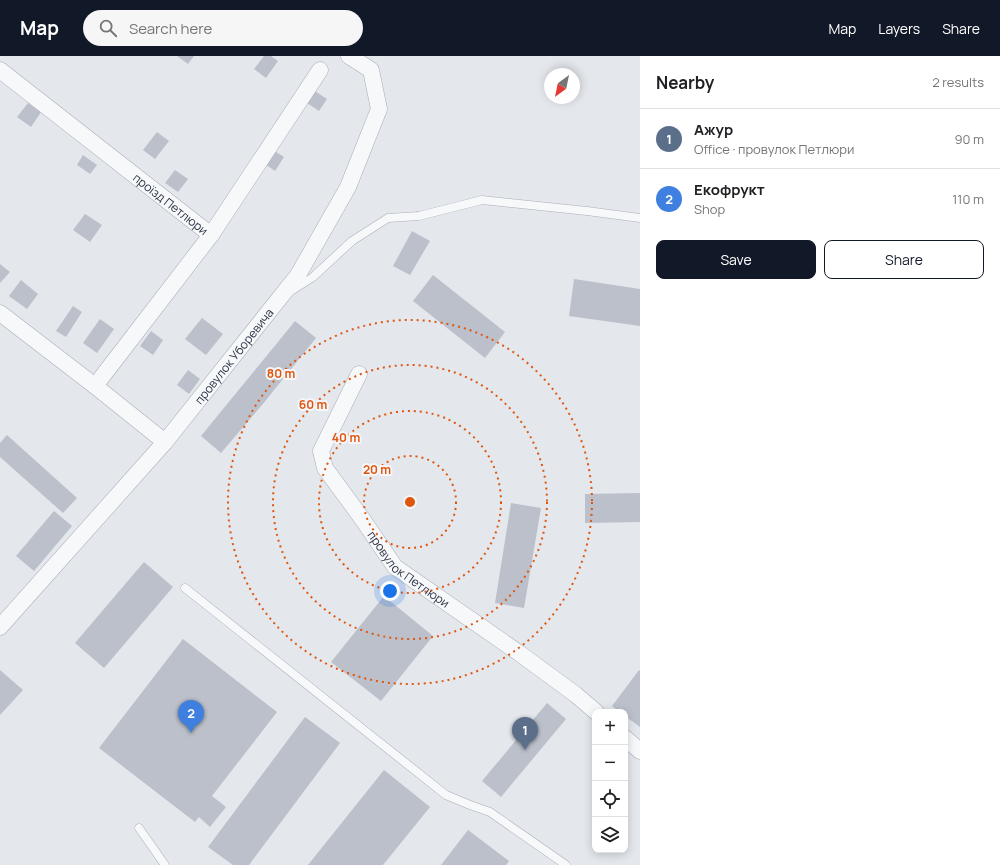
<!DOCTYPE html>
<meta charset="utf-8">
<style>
body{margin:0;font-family:Manrope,sans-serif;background:#f6f6f6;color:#202124}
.controls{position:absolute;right:12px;bottom:12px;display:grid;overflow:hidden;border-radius:8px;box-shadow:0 2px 10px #0003}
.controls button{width:36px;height:36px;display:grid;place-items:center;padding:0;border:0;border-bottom:1px solid #e0e0e0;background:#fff;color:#202124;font:20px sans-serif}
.compass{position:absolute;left:544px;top:12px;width:36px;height:36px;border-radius:50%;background:#fff;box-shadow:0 2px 10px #0003;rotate:213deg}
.you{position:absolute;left:390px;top:535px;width:14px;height:14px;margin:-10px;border:3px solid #fff;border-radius:50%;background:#1a73e8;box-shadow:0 0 0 6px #1a73e833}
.badge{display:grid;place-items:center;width:26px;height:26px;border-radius:50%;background:#111827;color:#fff;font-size:13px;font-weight:700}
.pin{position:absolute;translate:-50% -33px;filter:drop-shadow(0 1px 2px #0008)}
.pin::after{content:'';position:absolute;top:21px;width:14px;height:12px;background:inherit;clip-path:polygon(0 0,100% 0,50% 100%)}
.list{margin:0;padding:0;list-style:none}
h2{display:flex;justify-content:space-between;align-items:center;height:52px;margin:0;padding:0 16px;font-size:17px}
h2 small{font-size:13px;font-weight:400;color:#757577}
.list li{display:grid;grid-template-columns:26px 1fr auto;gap:12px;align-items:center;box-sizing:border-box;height:60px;padding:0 16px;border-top:1px solid #e0e0e0}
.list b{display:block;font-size:15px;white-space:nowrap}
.list p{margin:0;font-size:13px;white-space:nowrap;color:#757577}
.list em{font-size:13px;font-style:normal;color:#757577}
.actions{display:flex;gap:8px;padding:12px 16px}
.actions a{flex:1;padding:9px 0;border:1px solid #111827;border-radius:8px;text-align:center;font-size:14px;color:#111827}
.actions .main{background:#111827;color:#fff}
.icon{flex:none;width:22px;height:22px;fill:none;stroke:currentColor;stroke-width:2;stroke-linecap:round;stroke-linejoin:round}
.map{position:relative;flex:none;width:640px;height:809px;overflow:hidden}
header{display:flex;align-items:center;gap:24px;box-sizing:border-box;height:56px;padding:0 20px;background:#111827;color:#fff}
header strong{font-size:19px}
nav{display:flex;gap:22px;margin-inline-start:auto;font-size:14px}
.search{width:280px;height:36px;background:#f6f6f6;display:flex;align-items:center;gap:10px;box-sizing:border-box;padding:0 14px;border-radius:22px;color:#757577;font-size:15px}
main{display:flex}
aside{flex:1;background:#fff}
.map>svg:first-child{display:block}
.building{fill:#bbc0ca}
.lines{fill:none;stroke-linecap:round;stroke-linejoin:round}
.lane-casing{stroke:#a9aeb7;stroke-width:9}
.street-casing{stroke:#a9aeb7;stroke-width:17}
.lane{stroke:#f7f8fa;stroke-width:8}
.street{stroke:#f7f8fa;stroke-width:16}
.ring{fill:none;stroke:#df570f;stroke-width:2;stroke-dasharray:2 4}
.labels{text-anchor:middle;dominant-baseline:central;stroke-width:4;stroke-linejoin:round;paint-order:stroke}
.street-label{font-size:12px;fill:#2b3445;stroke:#f4f6f9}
.centre{fill:#df570f;stroke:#f4f6f9;stroke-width:2}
.ring-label{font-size:12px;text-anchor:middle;font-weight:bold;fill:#df570f;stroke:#f4f6f9;stroke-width:4;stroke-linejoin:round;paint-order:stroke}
</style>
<header>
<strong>Map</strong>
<div class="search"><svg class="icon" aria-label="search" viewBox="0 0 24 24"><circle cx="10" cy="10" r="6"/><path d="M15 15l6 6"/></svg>Search here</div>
<nav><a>Map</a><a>Layers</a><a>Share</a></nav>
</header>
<main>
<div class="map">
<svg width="640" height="809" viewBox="0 0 640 809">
<rect width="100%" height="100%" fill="#e4e7ec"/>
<g class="building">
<path d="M177 0H194L188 8Z"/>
<path d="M264 0H271L278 5 266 22 254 13Z"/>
<path d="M315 35 327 43 319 55 307 47Z"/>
<path d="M28 47 41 56 31 71 17 61Z"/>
<path d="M157 76 169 85 155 103 143 94Z"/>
<path d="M271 93 284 101 275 115 262 106Z"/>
<path d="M83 99 97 109 90 118 77 109Z"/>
<path d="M175 114 188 123 178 136 165 127Z"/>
<path d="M85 158 102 169 90 186 73 174Z"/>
<path d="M412 175 430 185 410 219 393 210Z"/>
<path d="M0 208 10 216 0 227Z"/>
<path d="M433 219 505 276 485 302 413 245Z"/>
<path d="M574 223 640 233V270L569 260Z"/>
<path d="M21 224 38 238 27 253 9 240Z"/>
<path d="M73 250 82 256 66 281 56 275Z"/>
<path d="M202 262 223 278 206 299 185 283Z"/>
<path d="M100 263 114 273 97 297 83 287Z"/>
<path d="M295 265 316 282 262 349 221 397 201 380Z"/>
<path d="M151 275 163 284 153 299 140 290Z"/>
<path d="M188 314 200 323 189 338 177 329Z"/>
<path d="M7 379 77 442 63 457 0 401V387Z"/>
<path d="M640 437V466L585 467V438Z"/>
<path d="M511 447 541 452 524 552 495 547Z"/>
<path d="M54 455 72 470 34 515 16 500Z"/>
<path d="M144 506 173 531 104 612 75 587Z"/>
<path d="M384 540 433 580 381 645 331 606Z"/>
<path d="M183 583 277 656 212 740 226 751 210 771 199 761 195 766 99 692Z"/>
<path d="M0 614 23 634 0 659Z"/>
<path d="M639 614 640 615V671L625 660V656H620L612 650Z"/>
<path d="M547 647 566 663 501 741 482 725Z"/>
<path d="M305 661 340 687 249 809H233L208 791Z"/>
<path d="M384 714 430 751 383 809H308Z"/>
<path d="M468 774 509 805 506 809H441Z"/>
</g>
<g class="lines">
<defs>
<g id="lane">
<path d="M291 235 313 221 352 185 388 162 419 160 482 144 587 155 640 162"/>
<path d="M185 532 446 739 470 749 490 756 566 809"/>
<path d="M139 772 165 809"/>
</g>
<g id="street">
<path id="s1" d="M0 14 211 179 95 330"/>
<path d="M211 179 320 14"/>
<path d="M0 257 95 330 165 386"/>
<path id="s2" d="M359 318 321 395 325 412 363 464 395 511 519 597 575 638 596 656"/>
<path id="s3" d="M0 571 165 386 298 219 348 131 379 53 371 14 349 0"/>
<path d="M625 682 640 695"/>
</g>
</defs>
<use href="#lane" class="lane-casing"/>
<use href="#street" class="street-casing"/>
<use href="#lane" class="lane"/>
<use href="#street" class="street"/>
</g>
<g class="ring">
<circle cx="410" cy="446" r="46"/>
<circle cx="410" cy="446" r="91"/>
<circle cx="410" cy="446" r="137"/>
<circle cx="410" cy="446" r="182"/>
</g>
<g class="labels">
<g class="street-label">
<text stroke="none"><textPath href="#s1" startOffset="217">проїзд Петлюри</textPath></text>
<text stroke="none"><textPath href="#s3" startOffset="358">провулок Уборевича</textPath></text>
<text stroke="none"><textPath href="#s2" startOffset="236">провулок Петлюри</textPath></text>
</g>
</g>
<circle cx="410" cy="446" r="6" class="centre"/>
<g class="ring-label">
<text x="281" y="322">80 m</text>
<text x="313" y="353">60 m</text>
<text x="346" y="386">40 m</text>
<text x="377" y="418">20 m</text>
</g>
</svg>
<div class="controls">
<button>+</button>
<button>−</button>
<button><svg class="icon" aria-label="locate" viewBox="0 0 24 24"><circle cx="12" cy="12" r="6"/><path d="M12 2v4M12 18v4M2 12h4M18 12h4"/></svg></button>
<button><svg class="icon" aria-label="layers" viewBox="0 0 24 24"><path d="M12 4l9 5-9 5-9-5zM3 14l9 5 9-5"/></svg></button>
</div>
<svg class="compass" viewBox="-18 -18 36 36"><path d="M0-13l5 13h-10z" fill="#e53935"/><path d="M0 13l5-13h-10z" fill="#757577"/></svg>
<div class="you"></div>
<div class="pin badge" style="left:525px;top:694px;background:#5c6f8a">1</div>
<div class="pin badge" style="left:191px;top:677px;background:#3f7fe0">2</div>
</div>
<aside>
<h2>Nearby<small>2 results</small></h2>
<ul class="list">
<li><span class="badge" style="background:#5c6f8a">1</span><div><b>Ажур</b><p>Office · провулок Петлюри</p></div><em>90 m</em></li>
<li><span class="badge" style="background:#3f7fe0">2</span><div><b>Екофрукт</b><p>Shop</p></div><em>110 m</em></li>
</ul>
<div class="actions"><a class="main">Save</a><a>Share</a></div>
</aside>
</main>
